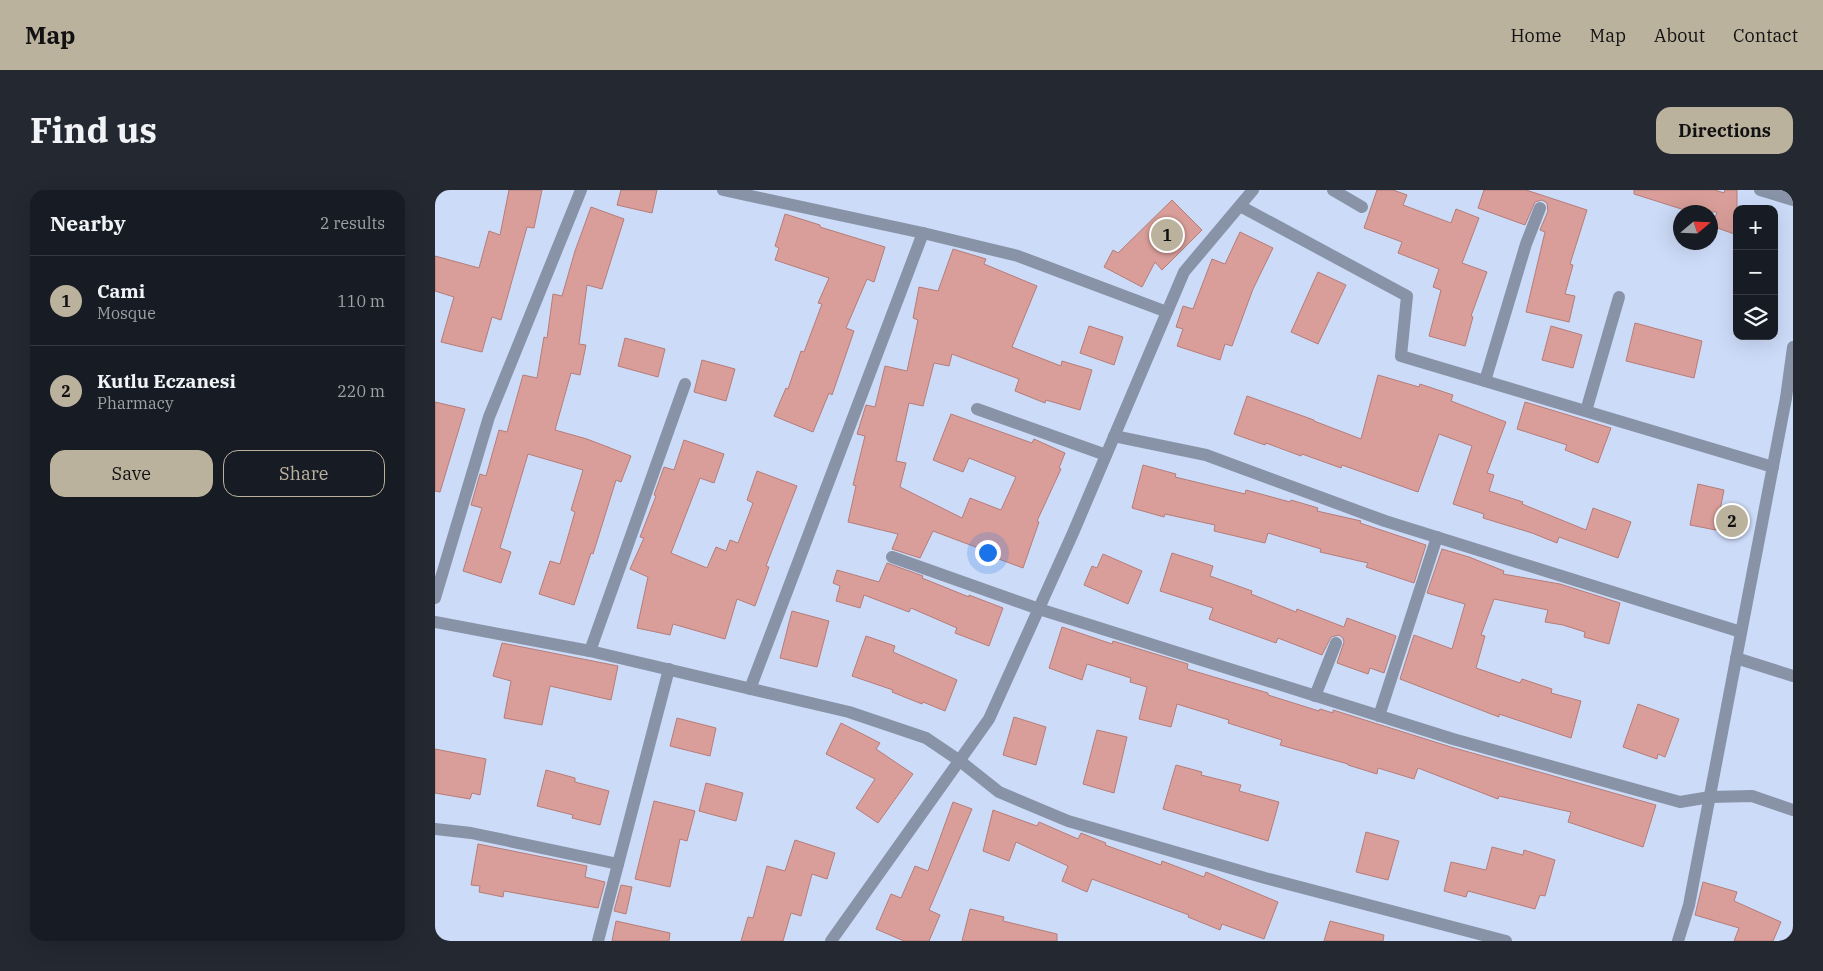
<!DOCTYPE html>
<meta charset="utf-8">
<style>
body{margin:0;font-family:"IBM Plex Serif",serif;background:#242831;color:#f1f3f6}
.controls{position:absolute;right:15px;top:15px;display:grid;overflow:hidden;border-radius:10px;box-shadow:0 5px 20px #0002}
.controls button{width:45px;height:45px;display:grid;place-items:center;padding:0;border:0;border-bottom:1px solid #363941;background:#171b24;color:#f1f3f6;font:25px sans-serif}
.compass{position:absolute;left:1238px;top:15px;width:45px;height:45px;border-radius:50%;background:#171b24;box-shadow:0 5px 20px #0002;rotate:71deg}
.you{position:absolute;left:552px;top:362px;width:18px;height:18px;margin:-12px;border:4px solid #fff;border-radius:50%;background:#1a73e8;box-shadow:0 0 0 8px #1a73e833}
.badge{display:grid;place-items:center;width:32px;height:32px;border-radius:50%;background:#bbb29e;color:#111;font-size:16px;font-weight:700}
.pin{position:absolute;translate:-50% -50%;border:2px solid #fff;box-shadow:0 1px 5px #0006}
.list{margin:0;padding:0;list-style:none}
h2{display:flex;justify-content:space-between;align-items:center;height:65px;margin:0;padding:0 20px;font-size:21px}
h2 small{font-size:16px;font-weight:400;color:#9ea1a6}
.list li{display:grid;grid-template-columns:32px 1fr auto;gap:15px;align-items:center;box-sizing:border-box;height:90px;padding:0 20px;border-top:1px solid #363941}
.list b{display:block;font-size:19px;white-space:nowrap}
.list p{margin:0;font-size:16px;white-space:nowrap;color:#9ea1a6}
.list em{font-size:16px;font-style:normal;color:#9ea1a6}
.actions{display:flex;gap:10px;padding:15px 20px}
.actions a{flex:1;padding:11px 0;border:1px solid #bbb29e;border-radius:15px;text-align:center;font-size:18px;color:#bbb29e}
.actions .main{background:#bbb29e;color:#111}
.icon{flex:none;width:28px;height:28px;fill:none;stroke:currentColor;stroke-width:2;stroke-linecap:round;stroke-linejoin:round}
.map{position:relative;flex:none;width:1358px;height:751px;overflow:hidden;border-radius:15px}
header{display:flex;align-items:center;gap:30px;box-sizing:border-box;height:70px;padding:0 25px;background:#bbb29e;color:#111}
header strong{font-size:24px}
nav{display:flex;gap:28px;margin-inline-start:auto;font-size:18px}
.intro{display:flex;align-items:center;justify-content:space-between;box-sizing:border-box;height:120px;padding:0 30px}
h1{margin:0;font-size:35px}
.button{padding:12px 22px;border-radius:15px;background:#bbb29e;color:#111;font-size:18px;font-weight:700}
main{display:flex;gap:30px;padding:0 30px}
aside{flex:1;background:#171b24;border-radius:15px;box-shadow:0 5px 20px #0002}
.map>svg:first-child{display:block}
.building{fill:#d99e99;stroke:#b67c78}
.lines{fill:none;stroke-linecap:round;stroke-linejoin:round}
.minor{stroke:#8993a7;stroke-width:12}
.tertiary{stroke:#8993a7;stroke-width:12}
</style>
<header>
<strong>Map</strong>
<nav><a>Home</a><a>Map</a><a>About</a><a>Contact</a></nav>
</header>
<div class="intro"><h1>Find us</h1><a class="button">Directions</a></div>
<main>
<aside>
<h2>Nearby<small>2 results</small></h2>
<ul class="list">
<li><span class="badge">1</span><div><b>Cami</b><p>Mosque</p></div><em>110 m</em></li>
<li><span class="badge">2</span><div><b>Kutlu Eczanesi</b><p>Pharmacy</p></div><em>220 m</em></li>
</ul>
<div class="actions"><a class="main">Save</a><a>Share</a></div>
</aside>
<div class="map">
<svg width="1358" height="751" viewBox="0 0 1358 751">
<rect width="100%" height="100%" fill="#ccdbf8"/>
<g class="building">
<path d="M74 0H107L99 38 92 37 66 130 57 127 47 162 6 152 19 107 0 101V66L44 78 54 41 65 45Z"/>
<path d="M186 0H222L217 23 182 15Z"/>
<path d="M942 0H958L972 5 968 15 1016 33 1021 19 1044 28 1027 73 1052 82 1036 126 1038 127 1030 156 994 146 1006 100 998 97 1004 79 963 63 967 52 929 38Z"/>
<path d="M1049 0H1091L1152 20 1135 74 1138 75 1130 104 1140 106 1134 132 1091 122 1110 42 1105 40 1113 21 1112 13 1107 10 1100 12 1090 35 1043 18Z"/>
<path d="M1199 0H1280L1289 3 1290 0H1302V45L1277 36 1282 22H1256L1199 4Z"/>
<path d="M737 10 767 40 727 80 720 72 707 97 669 77 678 60 683 63Z"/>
<path d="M156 17 189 29 167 99 152 95 144 154 151 155 145 185 136 183 120 240 152 249 196 266 186 292 181 290 158 364 156 363 139 415 104 404 115 371 125 374 140 322 136 320 148 280 93 264 65 358 76 362 66 393 28 381 47 318 36 315 45 284 51 286 64 240 72 242 88 185 102 188 109 147 112 148 118 104 127 106 140 61Z"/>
<path d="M350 24 385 35V37L450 57 439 92 432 89 411 138 419 141 397 205 394 203 378 242 339 226 351 198 353 199 366 161 369 162 387 114 383 113 394 88 340 70 344 58 340 56Z"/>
<path d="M805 42 838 58 818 99 797 156 790 154 785 170 742 156 748 139 741 137 748 116 758 119 777 69 790 74Z"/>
<path d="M518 59 551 69 549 74 602 96 577 157 626 176 627 171 657 180 645 220 611 210 610 213 580 201 584 189 517 164 514 176 499 173 488 216 474 213 461 271 471 273 465 297 527 328 535 308 566 320 581 287 534 268 528 282 498 270 516 224 597 253 599 249 630 263 624 278 626 279 602 331 604 332 588 378 553 365 554 362 498 341 485 368 457 359 463 344 413 332 421 296 418 295 430 246 422 244 431 215 440 217 450 176 472 181 483 130 478 128 484 97 503 101Z"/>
<path d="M883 82 911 95 883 154 856 142Z"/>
<path d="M1200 133 1267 151 1259 188 1191 171Z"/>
<path d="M654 136 688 147 679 175 645 163Z"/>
<path d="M1116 136 1147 145 1138 178 1107 170Z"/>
<path d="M190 148 230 159 223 187 183 176Z"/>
<path d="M267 170 300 179 291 211 259 202Z"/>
<path d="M943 185 984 197 985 194 1018 205 1016 211 1071 232 1052 283 1059 285 1054 301 1088 312 1087 314 1151 340 1158 318 1196 332 1183 368 1124 347 1122 353 1097 343 1048 328 1049 324 1018 314 1037 256 1004 244 983 302 907 275 906 278 867 264 866 266 831 253 830 255 799 244 812 206 879 230V231L926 249Z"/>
<path d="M0 212 30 219 5 302 0 301Z"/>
<path d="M1090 212 1176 238 1163 273 1130 260 1132 255 1082 239Z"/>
<path d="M249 250 289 264 279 293 265 288 236 363 272 378 281 357 291 361 295 350 303 353 318 313 312 310 322 281 362 296 331 376 334 377 320 416 302 409 290 449 238 434 235 445 202 438 213 387 195 379 209 348 205 347 221 306 219 305 229 277 239 280Z"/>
<path d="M708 275 741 284 740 287 810 304 811 300 855 312 856 310 883 318 882 321 926 331 925 333 991 355 979 393 931 377 933 373 885 362 886 359 833 343 830 353 779 341 780 335 730 324 729 327 697 318Z"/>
<path d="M1263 294 1289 300 1281 340 1255 335Z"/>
<path d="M1007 359 1034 367 1069 381 1068 384 1125 394 1185 413 1174 454 1149 447 1150 442 1128 435 1110 432 1113 420 1059 409 1046 445 1050 446 1041 478 1085 493 1087 489 1117 499 1116 503 1146 511 1136 548 1064 524V527L965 489 979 445 1017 459 1030 414 992 403Z"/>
<path d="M737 363 778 376 775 386 817 401 816 404 861 422 862 419 909 437 912 428 961 446 949 483 935 478 933 484 902 473 909 452 908 448 904 445 896 447 887 465 843 448 841 453 774 429 778 418 725 401Z"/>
<path d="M668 364 707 381 693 414 649 395 657 376 662 378Z"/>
<path d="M452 373 488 386 487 388 534 407V405L568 418 554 456 520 443 522 438 476 418 474 422 429 405 425 418 401 411 405 396 398 393 402 380 444 392Z"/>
<path d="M357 421 394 431 382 477 345 468Z"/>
<path d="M627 437 677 454 678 451 753 474 752 479 833 503V505L884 521 885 519 898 523V520L1016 557 1221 615 1208 657 1133 632 1136 622 1064 606 1063 609 983 578 979 589 943 578 942 584 913 575V574L845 555 847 550 793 533 794 530 742 514 736 537 704 529 712 497 695 492 696 488 652 474 647 490 614 478Z"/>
<path d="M431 446 460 456 458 462 522 490 510 521 488 512 487 514 457 502 458 500 417 486Z"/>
<path d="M67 453 183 476 176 510 115 496 107 535 69 528 76 491 58 486Z"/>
<path d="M1203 514 1244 529 1230 567 1223 564 1222 569 1188 557Z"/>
<path d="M579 527 611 537 601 575 568 565Z"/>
<path d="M242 528 281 538 275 566 235 556Z"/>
<path d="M406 533 445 553 441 559 478 584 443 633 421 618 440 589 391 564Z"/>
<path d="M662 540 692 547 679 603 648 594Z"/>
<path d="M0 559 51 569 45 605 37 603 35 609 0 603Z"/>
<path d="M741 575 767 582 766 585 806 595 804 601 844 612 833 651 728 619Z"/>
<path d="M111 580 140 588V592L174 601 165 635 137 628 138 625 102 616Z"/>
<path d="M271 593 308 603 301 631 264 621Z"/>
<path d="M219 611 260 621 252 651 245 649 235 697 200 689Z"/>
<path d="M518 612 537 619 494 720 505 725 494 751H469L441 739 456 704 466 708 480 676 493 681Z"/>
<path d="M558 620 602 636 604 632 643 649 646 643 671 653 670 655 726 675 727 671 769 687 771 682 843 712 829 749 787 734 785 740 753 727 754 725 657 689 652 702 627 691 633 676 581 652 574 671 548 661Z"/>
<path d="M931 642 964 651 953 690 921 682Z"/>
<path d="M360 650 400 663 392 689 377 684 366 726 356 723 348 751H306L313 727 318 728 332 676 350 681Z"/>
<path d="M43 654 152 676 150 687 170 692 163 718 69 701 68 707 44 702 45 696 36 695Z"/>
<path d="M1057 657 1088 665 1089 660 1120 670 1110 706 1105 705 1100 719 1033 701 1031 707 1009 701 1016 672 1051 680Z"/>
<path d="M1268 692 1302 702 1299 711 1346 732 1338 751H1299L1304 738 1260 725Z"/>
<path d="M186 695 197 697 191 724 179 721Z"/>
<path d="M535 719 569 727 568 731 622 744V751H527Z"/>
<path d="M181 731 235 743 234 751H177Z"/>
<path d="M895 731 949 745 948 751H889Z"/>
</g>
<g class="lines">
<g class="minor">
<path d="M288 0 488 43 583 66 732 122"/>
<path d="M898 0 927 17"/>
<path d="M1325 0 1358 10"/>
<path d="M805 16 972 106 966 166 1338 277"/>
<path d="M1050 191 1091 54 1105 18"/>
<path d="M542 219 671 265"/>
<path d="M1151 221 1184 107"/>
<path d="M679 246 771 265 950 331 1306 442"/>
<path d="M457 367 604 419 1018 549 1245 612 1275 607 1317 606 1358 620"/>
<path d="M0 408 54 227 146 0"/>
<path d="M0 432 155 461 414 522 491 548 525 571 564 602 633 631 830 688 1071 751"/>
<path d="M155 461 250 194"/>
<path d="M1301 468 1358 486"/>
<path d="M315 499 488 43"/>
<path d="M880 506 901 453"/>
<path d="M944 526 1002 347"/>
<path d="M0 639 36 643 183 674"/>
<path d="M163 751 234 479"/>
<path d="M1243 751 1254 715 1351 208 1358 157"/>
</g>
<path class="tertiary" d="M396 751 554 529 638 343 749 82 818 0"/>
</g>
</svg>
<div class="controls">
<button>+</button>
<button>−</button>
<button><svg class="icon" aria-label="layers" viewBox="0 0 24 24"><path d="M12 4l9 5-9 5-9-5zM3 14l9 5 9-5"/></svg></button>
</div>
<svg class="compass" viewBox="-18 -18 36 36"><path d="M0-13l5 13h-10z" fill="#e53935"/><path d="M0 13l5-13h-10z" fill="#9ea1a6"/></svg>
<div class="you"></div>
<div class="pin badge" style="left:732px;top:45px">1</div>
<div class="pin badge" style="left:1297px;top:331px">2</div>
</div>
</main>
